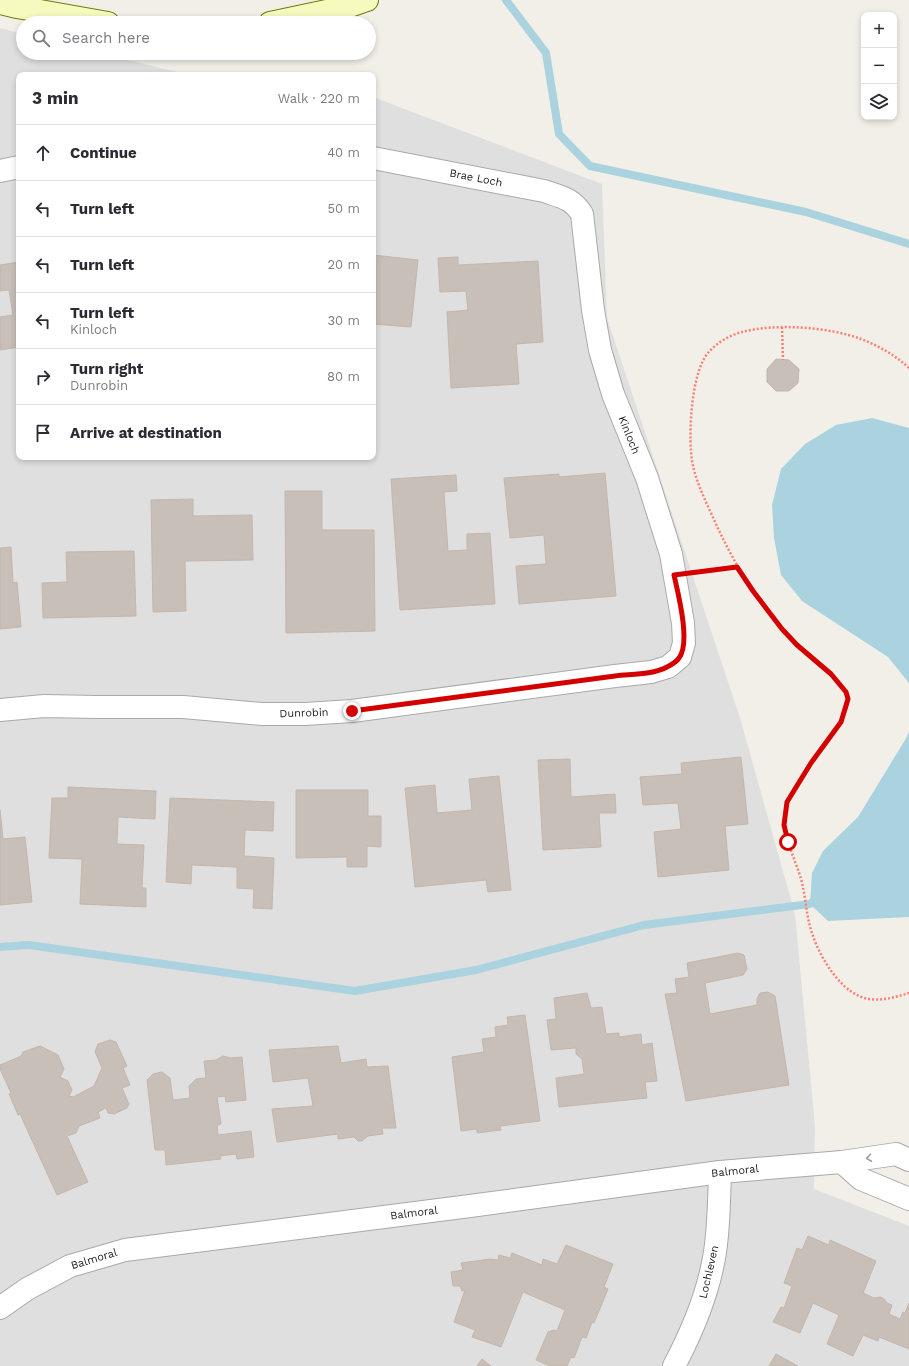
<!DOCTYPE html>
<meta charset="utf-8">
<style>
body{margin:0;font-family:"Work Sans",sans-serif;background:#f2f2f3;color:#2b2b33}
.controls{position:absolute;right:12px;top:12px;display:grid;overflow:hidden;border-radius:8px;box-shadow:0 2px 6px #0003}
.controls button{width:36px;height:36px;display:grid;place-items:center;padding:0;border:0;border-bottom:1px solid #e1e1e2;background:#fff;color:#2b2b33;font:20px sans-serif}
.stop{position:absolute;width:12px;height:12px;margin:-9px;border:3px solid #d40000;border-radius:50%;background:#fff}
.stop.end{background:#d40000;border-color:#fff;box-shadow:0 1px 4px #0008}
.list{margin:0;padding:0;list-style:none}
h2{display:flex;justify-content:space-between;align-items:center;height:52px;margin:0;padding:0 16px;font-size:17px}
h2 small{font-size:13px;font-weight:400;color:#7c7c81}
.list li{display:grid;grid-template-columns:26px 1fr auto;gap:12px;align-items:center;box-sizing:border-box;height:56px;padding:0 16px;border-top:1px solid #e1e1e2}
.list b{display:block;font-size:15px;white-space:nowrap}
.list p{margin:0;font-size:13px;white-space:nowrap;color:#7c7c81}
.list em{font-size:13px;font-style:normal;color:#7c7c81}
.icon{flex:none;width:22px;height:22px;fill:none;stroke:currentColor;stroke-width:2;stroke-linecap:round;stroke-linejoin:round}
.map{position:relative;flex:none;width:909px;height:1366px;overflow:hidden}
.search{position:absolute;background:#fff;box-shadow:0 2px 6px #0003;left:16px;top:16px;width:360px;height:44px;display:flex;align-items:center;gap:10px;box-sizing:border-box;padding:0 14px;border-radius:22px;color:#7c7c81;font-size:15px}
.panel{position:absolute;background:#fff;box-shadow:0 2px 6px #0003;left:16px;top:72px;width:360px;height:388px;border-radius:8px}
.map>svg:first-child{display:block}
.residential{fill:#e0dfdf}
.water{fill:#aad3df}
.lines{fill:none;stroke-linecap:round;stroke-linejoin:round}
.stream{stroke:#aad3df;stroke-width:8}
.building{fill:#c7bfb8;stroke:#c4b6ab}
.street-casing{stroke:#a9a9a9;stroke-width:24}
.secondary-casing{stroke:#707d05;stroke-width:24}
.path{stroke:#fa8072;stroke-width:2.5;stroke-dasharray:2 2;stroke-linecap:butt}
.street{stroke:#fff;stroke-width:22}
.secondary{stroke:#f7fabf;stroke-width:22}
.oneway{stroke:#9c9c9c}
.route{stroke:#d40000;stroke-width:5}
.labels{text-anchor:middle;dominant-baseline:central;stroke-width:3.5;stroke-linejoin:round;paint-order:stroke}
.street-label{font-size:11px;fill:#222;stroke:#fff}
</style>
<div class="map">
<svg width="909" height="1366" viewBox="0 0 909 1366">
<rect width="100%" height="100%" fill="#f2efe9"/>
<path class="residential" d="M0 28 23 34V53H100L189 75H19V457H373V97L602 184 607 318 740 718 795 914 815 1126 814 1189 909 1226V1366H0Z"/>
<g class="water">
<path d="M872 418 909 428V683L888 657 802 601 781 575 774 538 772 505 781 469 805 444 836 425Z"/>
<path d="M909 732V917L828 921 810 904 812 873 823 851 858 817 905 740Z"/>
</g>
<g class="lines">
<g class="stream">
<path d="M506 0 546 53 559 134 590 166 806 212 909 244"/>
<path d="M0 947 29 945 355 991 476 970 644 925 810 904 817 898"/>
</g>
</g>
<g class="building">
<path d="M373 255 418 260 411 327 373 324Z"/>
<path d="M458 257V265L538 261 543 342 516 344 519 384 451 388 447 312 468 310 466 291 440 292 438 258Z"/>
<path d="M19 262V347L0 350V317L13 315 9 290 0 291V265Z"/>
<path d="M776 359 789 360 799 369 798 383 789 391H776L767 382V369Z"/>
<path d="M605 473 616 596 519 604 516 566 546 564 544 535 510 538 504 478 559 474V477Z"/>
<path d="M456 475 457 491 444 492 448 551 467 550V534L490 533 495 604 400 610 391 479Z"/>
<path d="M285 491H322V530H374L375 631 286 633Z"/>
<path d="M193 499V516L252 515 253 560 185 561 186 611 153 612 151 500Z"/>
<path d="M11 547 13 583 17 582 21 627 0 629V548Z"/>
<path d="M134 551 136 616 43 618 42 583 67 582 66 552Z"/>
<path d="M741 757 748 824 725 826 729 870 658 877 654 832 681 829 678 803 643 805 640 777 682 774 681 763Z"/>
<path d="M570 759 571 797 615 794 616 813H599L601 847 543 850 538 760Z"/>
<path d="M499 776 511 890 488 892 486 880 415 887 405 788 435 785 437 813 472 810 469 779Z"/>
<path d="M68 787 156 791 155 819 118 817 117 844 144 845 142 888H146V907L80 904 82 859 49 858 52 798H68Z"/>
<path d="M296 790H368V816H381V847L367 846V867H347V857L296 858Z"/>
<path d="M170 798 274 802 273 831 245 830 244 856 274 858 272 909 253 908 254 889 237 888V867L192 865 191 884 166 882Z"/>
<path d="M0 810 3 839 25 837 32 902 0 905Z"/>
<path d="M738 953 744 955 747 969 743 975 705 983 710 1014 757 1005V999L760 993 768 992 775 996 789 1085 686 1101 665 994 677 993 675 979 689 977 687 963Z"/>
<path d="M587 993 591 1008 602 1007 606 1034 619 1033V1037L641 1034 642 1045 652 1043 657 1081 645 1082 647 1098 559 1107 556 1078 584 1074 582 1059 576 1054V1048L551 1050 547 1020 556 1019 554 998Z"/>
<path d="M525 1015 540 1121 500 1126 501 1130 477 1133V1129L461 1131 452 1057 484 1052 482 1039 496 1037 495 1027 508 1025 507 1017Z"/>
<path d="M110 1040 116 1042 127 1066 123 1068 130 1085 122 1088 129 1104 127 1108 114 1114 108 1113 106 1108 98 1112 100 1118 79 1126 76 1133 67 1136 88 1182 57 1195 20 1114 18 1115 9 1094 11 1093 0 1069V1065L21 1056 23 1052 40 1046 58 1055 64 1069 60 1077 68 1081 72 1090 69 1096 73 1097 94 1086 102 1068 95 1052 98 1044Z"/>
<path d="M338 1046 341 1063 366 1059 367 1067 388 1066 396 1128H382L383 1134 368 1136 362 1141H358L354 1137 338 1139V1134L277 1142 272 1109 313 1106 308 1078 273 1082 269 1050Z"/>
<path d="M223 1056 231 1058 242 1057 246 1100 226 1102 225 1096 217 1097 221 1124 217 1125 218 1135 251 1131 254 1157 237 1159 236 1154 220 1156 221 1159 166 1165 165 1150H155L147 1080 153 1074 162 1072 170 1078 173 1100 190 1098 189 1086 196 1079 206 1078 204 1061 216 1060Z"/>
<path d="M808 1236 829 1245 830 1240 876 1261 863 1293 874 1298 881 1297 885 1300 887 1303 892 1305 889 1314 900 1319 903 1312 905 1313 909 1303V1349L879 1337 878 1341 863 1335 853 1356 827 1344 839 1315 813 1303 800 1333 773 1322 781 1307 784 1308 792 1286 784 1283 797 1248 802 1250Z"/>
<path d="M566 1245 613 1264 604 1287 608 1289 594 1323 592 1322 586 1338 582 1337 574 1358 571 1357 567 1366H550L536 1360 548 1332 554 1330 557 1331 565 1310 523 1292 501 1347 472 1337 475 1330 454 1322 465 1290 462 1291 460 1286H453L451 1272 463 1270 461 1263 490 1259 498 1260 499 1255 510 1258 512 1253 542 1265 543 1259 557 1264Z"/>
<path d="M776 1354 798 1366H769Z"/>
<path d="M482 1359 491 1366H477Z"/>
</g>
<g class="lines">
<defs>
<g id="street">
<path d="M0 171 19 167"/>
<path d="M0 710 44 706 97 707H183L262 714H305L352 711 615 676 651 672 668 667 680 657 684 643 683 623 671 554 647 478 613 394 600 350 593 310 582 214C572 198 561 197 544 191L373 158"/>
<path d="M842 1162 861 1179 909 1199"/>
<path d="M0 1308 27 1289 70 1266 125 1250 470 1206 720 1172 842 1162 896 1154 909 1160"/>
<path d="M674 1366C693 1330 709 1292 715 1252 719 1226 719 1199 720 1172"/>
</g>
<g id="secondary">
<path d="M0 3 17 7 108 23"/>
<path d="M270 23 350 6 367 0"/>
</g>
</defs>
<use href="#street" class="street-casing"/>
<use href="#secondary" class="secondary-casing"/>
<g class="path">
<path d="M782 327 783 360"/>
<path d="M909 368C895 355 879 346 861 339 829 327 776 323 742 332 730 335 716 343 708 353 692 372 689 426 691 451 692 473 702 493 711 513 730 556 751 593 782 629 788 635 793 641 800 647 811 656 847 684 848 697 850 727 795 774 786 806 780 832 794 855 801 879 806 897 806 916 812 933 820 958 842 995 869 999 883 1001 896 997 909 993"/>
<path d="M698 572 737 567"/>
</g>
<use href="#street" class="street"/>
<use href="#secondary" class="secondary"/>
</g>
<defs><path id="oneway-chevron" d="M-2-3.5L2.5 0L-2 3.5" fill="none" stroke-width="1.6" stroke-linecap="round" stroke-linejoin="round"/></defs>
<use class="oneway" href="#oneway-chevron" transform="translate(869 1158) rotate(172)"/>
<g class="lines">
<path class="route" d="M352 711 615 676C632 674 652 675 667 667 671 665 677 661 679 658 691 643 678 593 674 575L737 567 753 591 782 629 797 645 831 674 846 692 848 699 841 722 811 763 787 802 784 825 788 842"/>
</g>
<g class="labels">
<g class="street-label">
<text transform="translate(476 178) rotate(11)">Brae Loch</text>
<text transform="translate(629 435) rotate(68)">Kinloch</text>
<text transform="translate(304 713) rotate(-2)">Dunrobin</text>
<text transform="translate(735 1171) rotate(-6)">Balmoral</text>
<text transform="translate(414 1213) rotate(-7)">Balmoral</text>
<text transform="translate(94 1259) rotate(-17)">Balmoral</text>
<text transform="translate(709 1272) rotate(-77)">Lochleven</text>
</g>
</g>
</svg>
<div class="controls">
<button>+</button>
<button>−</button>
<button><svg class="icon" aria-label="layers" viewBox="0 0 24 24"><path d="M12 4l9 5-9 5-9-5zM3 14l9 5 9-5"/></svg></button>
</div>
<div class="stop" style="left:788px;top:842px"></div>
<div class="stop end" style="left:352px;top:711px"></div>
<div class="search"><svg class="icon" aria-label="search" viewBox="0 0 24 24"><circle cx="10" cy="10" r="6"/><path d="M15 15l6 6"/></svg>Search here</div>
<section class="panel">
<h2>3 min<small>Walk · 220 m</small></h2>
<ul class="list">
<li><svg class="icon" aria-label="ahead" viewBox="0 0 24 24"><path d="M12 20V5M6 11l6-6 6 6"/></svg><div><b>Continue</b></div><em>40 m</em></li>
<li><svg class="icon" aria-label="left" viewBox="0 0 24 24"><path d="M17 20v-9H6M10 6l-5 5 5 5"/></svg><div><b>Turn left</b></div><em>50 m</em></li>
<li><svg class="icon" aria-label="left" viewBox="0 0 24 24"><path d="M17 20v-9H6M10 6l-5 5 5 5"/></svg><div><b>Turn left</b></div><em>20 m</em></li>
<li><svg class="icon" aria-label="left" viewBox="0 0 24 24"><path d="M17 20v-9H6M10 6l-5 5 5 5"/></svg><div><b>Turn left</b><p>Kinloch</p></div><em>30 m</em></li>
<li><svg class="icon" aria-label="right" viewBox="0 0 24 24"><path d="M7 20v-9h11M14 6l5 5-5 5"/></svg><div><b>Turn right</b><p>Dunrobin</p></div><em>80 m</em></li>
<li><svg class="icon" aria-label="arrive" viewBox="0 0 24 24"><path d="M6 21V4h12l-3 4 3 4H6"/></svg><div><b>Arrive at destination</b></div></li>
</ul>
</section>
</div>
